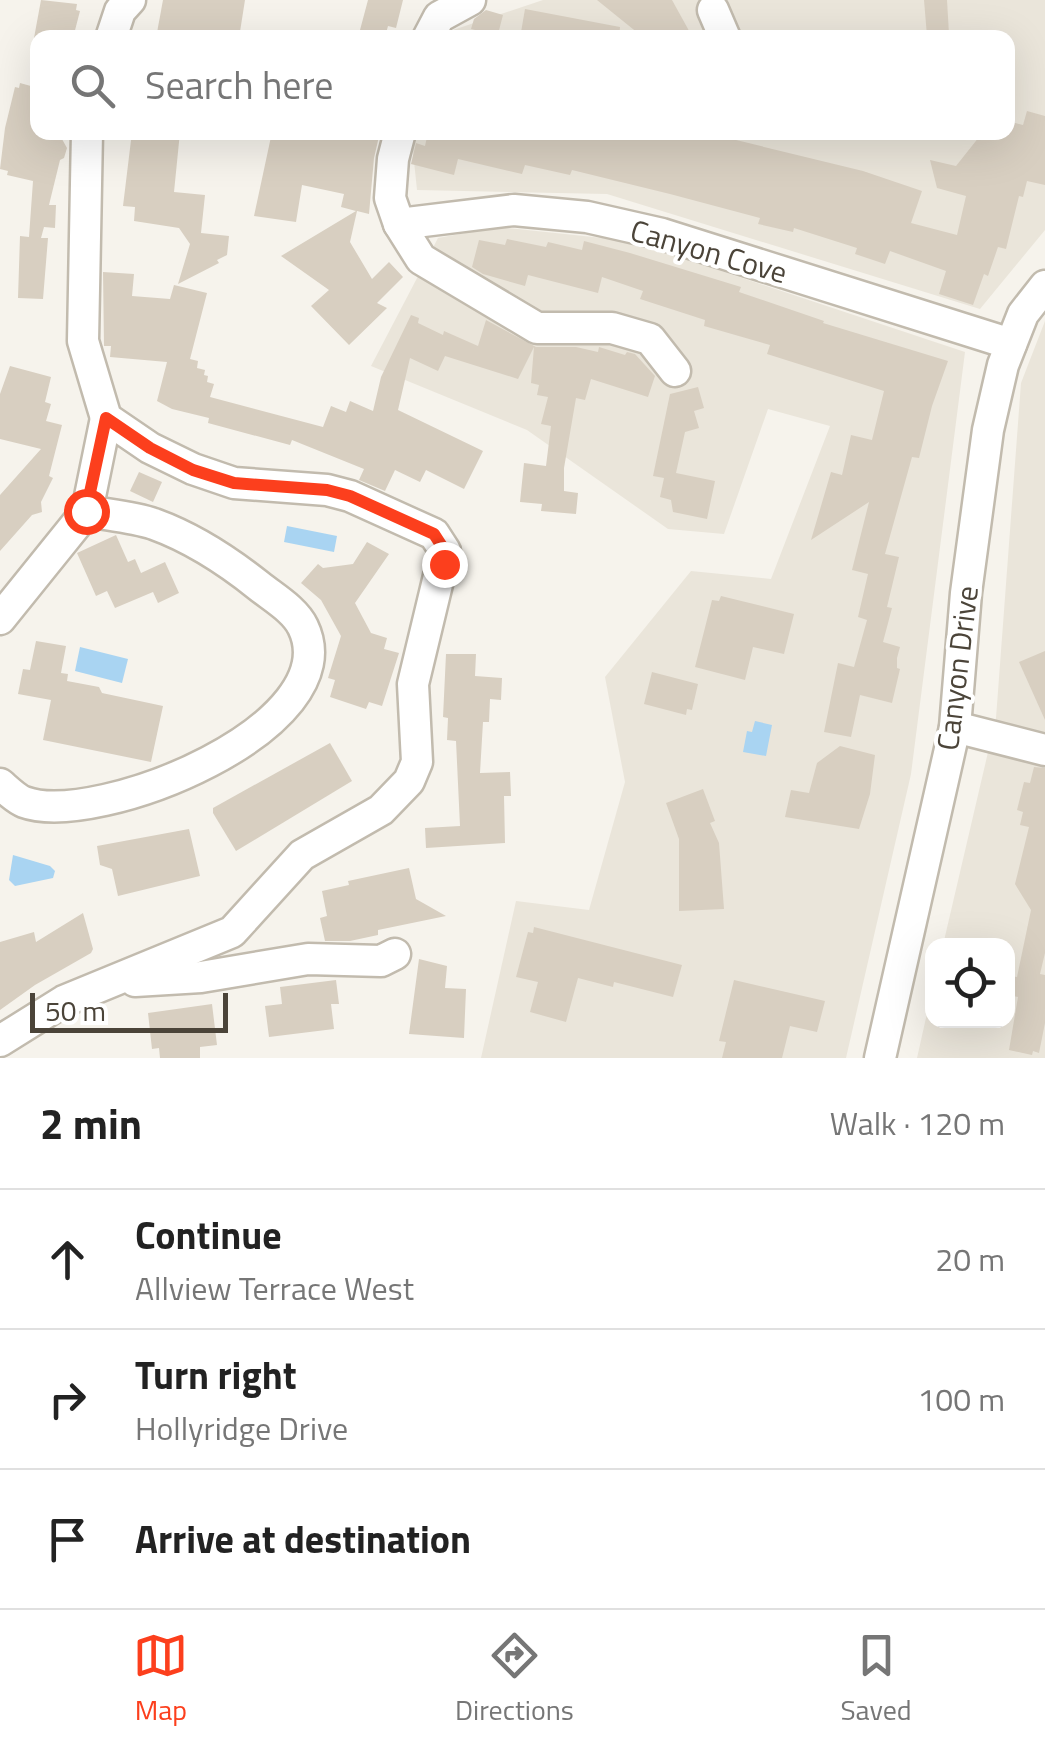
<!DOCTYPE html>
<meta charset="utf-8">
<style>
body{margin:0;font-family:"Titillium Web",sans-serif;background:#f2f2f2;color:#222}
.controls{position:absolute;right:30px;bottom:30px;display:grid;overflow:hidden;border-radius:20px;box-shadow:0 10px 40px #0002}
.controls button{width:90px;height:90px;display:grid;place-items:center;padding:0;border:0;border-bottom:2px solid #e0e0e0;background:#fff;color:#222;font:50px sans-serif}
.scale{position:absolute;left:30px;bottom:25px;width:198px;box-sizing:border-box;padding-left:10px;border:5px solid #4b4439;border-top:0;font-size:28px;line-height:35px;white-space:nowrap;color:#4b4439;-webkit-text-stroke:8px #fff;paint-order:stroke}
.stop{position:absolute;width:30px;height:30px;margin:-22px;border:8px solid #fc3f1d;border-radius:50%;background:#fff}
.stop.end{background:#fc3f1d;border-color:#fff;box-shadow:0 2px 10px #0008}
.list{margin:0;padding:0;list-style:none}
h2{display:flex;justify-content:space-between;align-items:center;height:130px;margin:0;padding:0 40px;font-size:42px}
h2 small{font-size:32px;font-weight:400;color:#767676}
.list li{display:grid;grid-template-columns:65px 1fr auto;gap:30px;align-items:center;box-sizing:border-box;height:140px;padding:0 40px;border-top:2px solid #e0e0e0}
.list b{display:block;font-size:38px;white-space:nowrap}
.list p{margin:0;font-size:32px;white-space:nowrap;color:#767676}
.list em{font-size:32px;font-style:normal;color:#767676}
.icon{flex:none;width:55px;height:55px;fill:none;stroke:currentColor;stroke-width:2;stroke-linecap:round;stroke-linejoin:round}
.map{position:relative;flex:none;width:1045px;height:1058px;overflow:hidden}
.search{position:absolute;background:#fff;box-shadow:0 10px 40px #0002;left:30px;right:30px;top:30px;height:110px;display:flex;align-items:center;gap:25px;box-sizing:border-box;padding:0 35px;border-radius:20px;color:#767676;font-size:38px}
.sheet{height:550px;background:#fff}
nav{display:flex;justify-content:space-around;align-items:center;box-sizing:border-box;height:140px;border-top:2px solid #e0e0e0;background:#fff;font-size:28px;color:#767676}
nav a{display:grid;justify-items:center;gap:5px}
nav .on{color:#fc3f1d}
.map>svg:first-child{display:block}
.residential{fill:#eae5da}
.water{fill:#a9d4f2}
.building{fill:#d8cfc1}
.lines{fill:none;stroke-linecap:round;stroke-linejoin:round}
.minor-casing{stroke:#c2bbae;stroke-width:35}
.minor{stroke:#fff;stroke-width:30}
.route{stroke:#fc3f1d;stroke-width:12}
.labels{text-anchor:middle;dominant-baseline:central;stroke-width:8;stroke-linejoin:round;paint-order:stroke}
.street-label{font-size:30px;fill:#4b4439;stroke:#fff}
</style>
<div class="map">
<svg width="1045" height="1058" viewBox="0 0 1045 1058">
<rect width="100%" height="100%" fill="#f6f3ec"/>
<g class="residential">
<path d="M543 0H1045V230L980 309 607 194 417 190 412 142 415 132H1008V38L448 37 450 31Z"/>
<path d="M498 227 631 241 965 352 911 774 846 1058H481L516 901 589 910 625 782 605 677 691 571 771 579 830 426 768 409 724 534 668 529 527 430 371 366 438 238Z"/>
<path d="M1045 321V1058H917L932 991V1021H1008V946L943 945 996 718 1021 383Z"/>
</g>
<g class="water">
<path d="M287 526 337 536 334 552 284 542Z"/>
<path d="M80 647 128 659 122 683 75 671Z"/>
<path d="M755 721 772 725 766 756 743 752 747 731 752 732Z"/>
<path d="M13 855 50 866 55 871 53 878 15 886 9 880Z"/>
</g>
<g class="building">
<path d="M41 0 77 4 76 10 80 11 73 38H34Z"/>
<path d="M163 0H245L239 38H156Z"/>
<path d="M368 0H403L396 28 388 26 385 37 360 30Z"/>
<path d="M597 0H672L693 38H644Z"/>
<path d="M924 0H947L949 34 927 36Z"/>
<path d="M525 9 620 27 619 38H520Z"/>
<path d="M486 10 503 15 497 38 474 34 475 30 471 29 474 19Z"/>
<path d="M20 83 38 88V132H58L67 148 64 158 60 160 49 205H56L55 228 44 227 41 238H48L43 299 18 298 20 236 29 237 33 181 7 175 8 171 0 169 5 128 15 87 19 88Z"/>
<path d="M1027 111 1045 116V185L1027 181 1023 197 1019 196 1006 249 998 247 988 276 984 274 973 305 939 294 946 271 890 251 885 264 855 254 857 248 794 228 793 232 758 224 760 218 670 194 572 170 570 175 525 165 522 174 458 159 454 175 411 164 416 143 425 146 428 132H512L540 139 542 132H576L598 137 599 132H703L863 171 922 191 911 223 957 235 966 196 937 188 930 160 956 166 983 132H1008V121L1023 125Z"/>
<path d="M132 132H180L174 192 205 195 201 233 229 236 227 255 217 260 219 263 178 284 190 244 179 228 134 221 135 207 123 206Z"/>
<path d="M272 132H380L374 158 369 214 357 211 350 242 372 279 389 262 403 277 377 303 387 308 349 345 311 306 329 290 281 256 356 211 341 207 344 194 302 185 296 222 254 216Z"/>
<path d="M507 239 546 247 548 242 582 250 584 241 630 253 741 287 739 292 824 321 823 323 948 361 932 406 919 458 912 457 885 554 899 557 887 607 892 608 883 642 900 647 897 658V668L900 669 892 703 860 695 851 737 824 732 838 663 854 667 867 620 858 617 868 574 852 570 869 502 811 540 831 472 842 475 851 435 872 440 884 391 767 354 770 345 704 326 705 320 640 299 643 291 602 277 598 293 528 275 525 286 483 274 472 267 479 240 505 245Z"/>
<path d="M103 272 134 274 132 296 170 299 174 285 207 293 190 359 198 361 197 368 205 370 204 375 208 376 207 382 214 384 210 397 323 427 331 406 346 412 350 401 373 411 381 377 411 315 419 318 418 323 443 335 444 331 478 346 486 320 536 347H576L598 352 599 347 625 355 627 352 635 354 655 376 648 397 591 379 585 400 576 398 564 468V491L578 493 576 514 541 511 542 504 520 502 524 463 546 466 551 426 541 424 548 397 537 395 539 385 531 383 534 347 518 379 445 356 438 371 410 358 398 410 483 451 464 489 426 470 420 482 395 470 385 491 359 480 364 469 292 440 290 445 208 423 209 418 172 409 157 401 167 362 110 357 111 346H104Z"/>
<path d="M10 366 51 377 45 402 51 404 46 421 62 425 49 476 53 478 41 502 42 512 32 515 0 551V495L41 449 0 439V394Z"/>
<path d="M698 387 704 408 694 411 699 428 685 432 676 473 715 481 707 519 673 512 671 500 660 497 664 478 653 476 670 394Z"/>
<path d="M139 472 162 482 153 502 130 491Z"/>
<path d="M116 535 128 562 135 559 141 573 165 562 179 593 158 603 153 592 115 608 107 591 96 596 77 553Z"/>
<path d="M367 542 389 554 355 603 371 633 387 638 384 649 399 653 382 706 369 702 366 709 330 697 335 680 328 678 341 636 321 600 301 583 318 564 323 568 353 564Z"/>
<path d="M721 596 794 614 784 654 753 647 745 680 695 667 712 600 719 601Z"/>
<path d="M36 641 66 646 61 673 68 674 67 681 99 687 102 693 163 706 151 762 43 740 51 700 18 694 23 669 30 670Z"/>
<path d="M1045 651V720L1019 662Z"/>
<path d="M446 654H476L475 676 502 678 501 700 490 699 489 722H483L480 773 510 772 511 796H504L505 843 426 848 425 828 460 826 456 741 447 740 448 718 443 717Z"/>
<path d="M652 672 698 684 692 710 687 709 686 715 644 704Z"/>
<path d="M330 743 352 781 236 851 213 813V808Z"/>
<path d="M840 746 875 755 870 794 859 829 785 817 791 790 809 793 817 763Z"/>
<path d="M1034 767 1045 768V953L1040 974 1045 975V1023L1039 1053 1033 1051 1032 1055 1009 1050 1018 997 1008 995V976L1017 977 1031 910 1015 884 1029 827 1020 825 1023 812 1017 810 1024 782 1030 783Z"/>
<path d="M703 789 715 821 710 823 719 843 724 909 679 911V839L666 803Z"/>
<path d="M189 829 200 876 118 896 112 869 100 865 97 846Z"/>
<path d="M409 868 416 899 446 916 378 930V935L350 941H325L320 918 327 916 322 891 349 885 348 881Z"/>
<path d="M83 913 93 949 91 953 35 985 0 1010V942L34 932 36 942Z"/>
<path d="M534 927 682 965 673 997 614 982 613 987 578 978 566 1022 530 1012 538 982 516 977 528 932 533 933Z"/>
<path d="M419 959 447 966 445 988 466 989 464 1038 409 1034Z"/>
<path d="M336 980 339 1004H331L334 1029 269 1037 265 1006 282 1004 280 987Z"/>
<path d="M734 980 825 1001 817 1032 790 1026 782 1058H722L726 1042 719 1041Z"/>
<path d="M212 1004 217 1045 200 1047V1058H160L159 1048 152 1049 148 1013Z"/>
</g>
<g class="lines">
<defs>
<g id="minor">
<path d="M713 10 725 38"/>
<path d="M111 38 120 11 130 0"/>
<path d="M428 38 439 17 470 0"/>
<path d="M400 132 393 159 390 198 399 224 421 259 537 328H612L650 339 675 371"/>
<path d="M399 224 514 210 587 217 662 234 1011 344"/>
<path d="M0 619 87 511 106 418"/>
<path d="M955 727 1045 750"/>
<path d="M0 784C7 790 16 799 24 802 97 829 351 726 303 627 295 610 274 598 259 586 229 562 190 537 154 524 133 517 108 515 87 511"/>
<path d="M135 981 201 977 308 959 381 961 395 954"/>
<path d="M0 1041 64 1001 232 932 302 855 381 810 409 781 417 762 413 684 445 551 434 534 350 496 327 490 234 483 193 469 150 448 106 418 83 341 87 132"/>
<path d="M880 1058 955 727 966 593 988 430 1003 365 1023 314 1045 286"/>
</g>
</defs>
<use href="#minor" class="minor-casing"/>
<use href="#minor" class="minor"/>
</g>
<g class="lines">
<path class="route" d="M86 511 106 418 150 448 193 470 234 483 327 490 350 496 434 534 445 551 444 564"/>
</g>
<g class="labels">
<g class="street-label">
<text transform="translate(709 251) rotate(16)">Canyon Cove</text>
<text transform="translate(957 668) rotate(-83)">Canyon Drive</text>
</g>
</g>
</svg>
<div class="controls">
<button><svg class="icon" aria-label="locate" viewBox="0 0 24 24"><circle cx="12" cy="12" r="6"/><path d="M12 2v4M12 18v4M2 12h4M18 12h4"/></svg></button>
</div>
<div class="scale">50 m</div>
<div class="stop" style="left:86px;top:511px"></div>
<div class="stop end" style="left:444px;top:564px"></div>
<div class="search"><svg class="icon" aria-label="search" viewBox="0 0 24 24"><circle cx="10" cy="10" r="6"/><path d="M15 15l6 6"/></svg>Search here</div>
</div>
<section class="sheet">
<h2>2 min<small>Walk · 120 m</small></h2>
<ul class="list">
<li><svg class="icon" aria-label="ahead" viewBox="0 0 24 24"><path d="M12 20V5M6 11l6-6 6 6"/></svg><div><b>Continue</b><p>Allview Terrace West</p></div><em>20 m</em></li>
<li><svg class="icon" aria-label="right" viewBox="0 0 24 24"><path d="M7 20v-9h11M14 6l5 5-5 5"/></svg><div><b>Turn right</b><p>Hollyridge Drive</p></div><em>100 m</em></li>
<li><svg class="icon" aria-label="arrive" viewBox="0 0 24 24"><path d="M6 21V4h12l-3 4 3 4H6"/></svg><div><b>Arrive at destination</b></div></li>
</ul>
</section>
<nav>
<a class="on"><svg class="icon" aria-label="map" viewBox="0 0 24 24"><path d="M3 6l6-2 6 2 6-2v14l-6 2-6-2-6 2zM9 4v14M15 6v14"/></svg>Map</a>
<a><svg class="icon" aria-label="directions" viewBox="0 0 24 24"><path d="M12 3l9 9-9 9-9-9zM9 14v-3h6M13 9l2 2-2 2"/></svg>Directions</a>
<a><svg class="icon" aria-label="saved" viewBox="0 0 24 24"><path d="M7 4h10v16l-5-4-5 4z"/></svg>Saved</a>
</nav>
